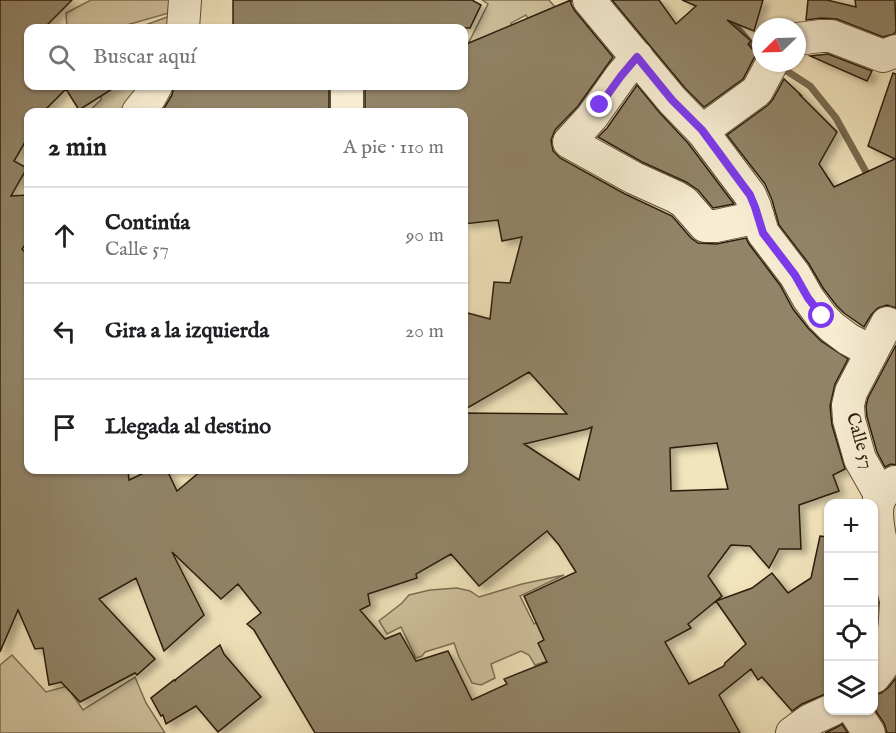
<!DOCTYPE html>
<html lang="es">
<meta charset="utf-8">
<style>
body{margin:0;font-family:"IM FELL English",serif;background:#f2f2f2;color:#202124}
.controls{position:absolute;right:18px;bottom:18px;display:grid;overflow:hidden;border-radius:12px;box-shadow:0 2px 4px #0004}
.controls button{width:54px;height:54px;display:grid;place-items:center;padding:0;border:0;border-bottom:2px solid #e0e0e0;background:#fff;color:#202124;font:30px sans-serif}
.compass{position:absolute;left:752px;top:18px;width:54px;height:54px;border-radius:50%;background:#fff;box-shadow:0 2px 4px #0004;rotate:247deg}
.stop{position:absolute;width:18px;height:18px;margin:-14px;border:4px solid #7c3aed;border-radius:50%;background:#fff}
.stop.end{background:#7c3aed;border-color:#fff;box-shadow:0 2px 6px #0008}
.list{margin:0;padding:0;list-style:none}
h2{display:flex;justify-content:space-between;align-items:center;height:78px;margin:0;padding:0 24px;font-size:26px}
h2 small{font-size:20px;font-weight:400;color:#757577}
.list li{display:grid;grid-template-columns:39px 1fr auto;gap:18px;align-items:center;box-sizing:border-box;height:96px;padding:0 24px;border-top:2px solid #e0e0e0}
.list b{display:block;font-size:22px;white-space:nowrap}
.list p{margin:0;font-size:20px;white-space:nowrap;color:#757577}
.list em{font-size:20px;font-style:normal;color:#757577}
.icon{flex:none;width:33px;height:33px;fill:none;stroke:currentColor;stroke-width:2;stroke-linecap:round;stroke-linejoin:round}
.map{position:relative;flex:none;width:896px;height:733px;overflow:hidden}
.search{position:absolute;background:#fff;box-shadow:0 2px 4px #0004;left:24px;top:24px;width:444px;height:66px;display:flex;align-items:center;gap:15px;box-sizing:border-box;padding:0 21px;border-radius:12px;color:#757577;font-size:22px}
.panel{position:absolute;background:#fff;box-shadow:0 2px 4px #0004;left:24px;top:108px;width:444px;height:366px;border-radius:12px}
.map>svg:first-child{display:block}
.green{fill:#d0c29e;stroke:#7e6f54;stroke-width:1.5}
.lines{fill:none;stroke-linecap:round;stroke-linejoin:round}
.stream{stroke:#7a6b51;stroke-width:7}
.building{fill:#928467;stroke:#2b1c0b;stroke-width:1.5;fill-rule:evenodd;filter:url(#shadow)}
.minor-casing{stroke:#5d4e37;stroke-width:34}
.minor{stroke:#f7edd3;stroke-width:32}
.route{stroke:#7c3aed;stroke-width:8}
.labels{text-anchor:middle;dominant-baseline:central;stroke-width:4.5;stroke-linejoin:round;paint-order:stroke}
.street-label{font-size:18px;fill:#2b1c0b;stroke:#f7edd3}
</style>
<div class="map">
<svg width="896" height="733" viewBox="0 0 896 733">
<defs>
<filter id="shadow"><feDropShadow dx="6" dy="4" stdDeviation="3" flood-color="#0004"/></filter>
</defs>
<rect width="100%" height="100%" fill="#f2e4bc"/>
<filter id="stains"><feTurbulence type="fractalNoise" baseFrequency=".00333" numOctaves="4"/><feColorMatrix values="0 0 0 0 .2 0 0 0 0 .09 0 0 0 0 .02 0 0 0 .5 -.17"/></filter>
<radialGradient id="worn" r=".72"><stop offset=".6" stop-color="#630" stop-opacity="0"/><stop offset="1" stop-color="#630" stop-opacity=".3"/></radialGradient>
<g class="green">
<path d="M91 0H174L176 11 116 28H67L66 13Z"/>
<path d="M482 0H549L561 14 531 26 526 15 511 23 516 35 485 50 469 42 488 4Z"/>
<path d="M178 13 173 28H143L140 27Z"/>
<path d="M101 86H151L131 112H88L101 100Z"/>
<path d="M564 575 520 596 534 624 561 611 557 658 535 665 529 655 521 651 491 664 495 678 481 685 472 683 459 657 454 643 425 652 422 656 416 658 401 627 387 634 379 621 402 603 409 595 430 590 457 588 470 591 479 597 522 584Z"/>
<path d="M12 655 46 692 67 686 83 710 135 677 146 703 165 733H0V665Z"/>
</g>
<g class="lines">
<g class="stream">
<path d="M727 16 753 46 761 53"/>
<path d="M779 66 810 86 836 118 870 179"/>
</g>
</g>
<g class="building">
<path d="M0 0H72L44 28H28V86H117L79 110 66 89 43 112H28V137L14 161 27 168 11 196 28 195V241L22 249 28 256V470H128L129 480 150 470H167L177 491 202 470H464V413L567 414 529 372 464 410V312L490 319 494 282 510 283 522 237 502 241 498 220 464 224V112H365V86H464V45L571 0V4L575 11 613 57 578 106 555 130 551 140 553 151 560 158 625 194 672 216 691 238 698 243 716 244 746 238 749 244 780 285 793 309 808 328 821 341 848 359 835 384 830 406 832 425 845 469 833 475 839 491 799 505 801 549H779L769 568 750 546 731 545 708 576 722 596 688 624 691 628 665 642 689 684 724 666 725 663 746 644 716 601 752 588 772 573 788 593 811 578 820 536 828 537V693L802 704 792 711 762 677 758 680 751 669 719 695 740 733H315L254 630 247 624 261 613 238 584 221 599 172 552 204 615 164 651 136 578 99 599 155 659 137 675 135 673 80 702 61 682 49 685 43 648 35 649 18 610 0 652ZM592 427 579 480 524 444 587 429ZM717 443 728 489 671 491 670 448ZM547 531 559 545 576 572 524 596 544 640 538 643 547 662 504 679 507 684 472 700 448 651 416 661 400 633 385 639 360 610 370 605 368 594 417 578 416 574 451 554 479 586Z"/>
<path d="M233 0H472L481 5 470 28H233Z"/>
<path d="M612 0H659L676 24 696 6 682 0H763L754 31 727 20 751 41 748 44 756 54 743 79 704 107 685 88Z"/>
<path d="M808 0H827L856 7 855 0H895L896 31 894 34 883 37 837 19 821 18 806 20Z"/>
<path d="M828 54 872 71 867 81 810 56Z"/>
<path d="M893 73 896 74V308L887 305 878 308 871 315 864 327 844 313 836 305 823 288 809 264 779 225 772 200 765 184 727 135 768 105 773 99 784 79 801 95H800L837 132 819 164 834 187 895 159 868 146Z"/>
<path d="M637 85 659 112 688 143 734 204 713 208 698 190 686 182 642 162 598 137 607 128Z"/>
<path d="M174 86H329V112H167L163 110 172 95Z"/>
<path d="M896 345V465L891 464 885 467 877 452 867 417 866 406 868 398Z"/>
<path d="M873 594 877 597 878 602 876 631 873 642Z"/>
<path d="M220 645 224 654 261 697 218 732 196 706 166 724 163 715 161 716 151 698 174 680 176 681 175 680Z"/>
<path d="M896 678V733H887L884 723 873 707V695L881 693 888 688Z"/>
<path d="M842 724 848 733H825L839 726Z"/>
</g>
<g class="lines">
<defs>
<g id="minor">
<path d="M589 0 672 100 702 131 750 195 755 207 763 233 795 275 808 298 822 317 832 327 848 339 872 352"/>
<path d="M183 28 185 0"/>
<path d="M797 39 821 36H831L883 56 896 51"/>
<path d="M637 57 621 76 592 117 569 142 634 178 676 197 684 202 705 226H716L758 217"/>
<path d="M347 86V112"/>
<path d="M138 112 150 97 156 86"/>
<path d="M702 131 757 91 772 63"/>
<path d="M895 482C888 488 880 494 878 504 873 525 890 577 896 600"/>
<path d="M881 496 860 459 849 420 848 405 851 392 887 323"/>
<path d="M874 677C895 653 894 633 896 603"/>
<path d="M854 710 869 733"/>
<path d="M792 733 810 720 832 710"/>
</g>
</defs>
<use href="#minor" class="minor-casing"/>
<use href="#minor" class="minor"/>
</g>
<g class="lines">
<path class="route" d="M600 105 621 76 637 57 672 100 702 130 750 195 755 207 763 233 795 275 808 298 822 316"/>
</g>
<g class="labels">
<g class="street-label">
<text transform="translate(859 441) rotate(74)">Calle 57</text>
</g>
</g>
<rect width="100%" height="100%" filter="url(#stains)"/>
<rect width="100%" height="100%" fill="url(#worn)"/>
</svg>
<div class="controls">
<button>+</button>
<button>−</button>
<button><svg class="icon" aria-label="locate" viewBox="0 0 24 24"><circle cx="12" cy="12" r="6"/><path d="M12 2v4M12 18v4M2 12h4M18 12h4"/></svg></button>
<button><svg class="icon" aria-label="layers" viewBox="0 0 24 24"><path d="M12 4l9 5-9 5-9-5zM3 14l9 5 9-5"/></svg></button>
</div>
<svg class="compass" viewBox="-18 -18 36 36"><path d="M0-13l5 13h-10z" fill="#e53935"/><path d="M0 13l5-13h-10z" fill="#757577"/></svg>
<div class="stop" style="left:822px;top:316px"></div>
<div class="stop end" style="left:600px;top:105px"></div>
<div class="search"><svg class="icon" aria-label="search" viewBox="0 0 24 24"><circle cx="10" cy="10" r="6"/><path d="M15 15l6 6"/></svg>Buscar aquí</div>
<section class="panel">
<h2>2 min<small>A pie · 110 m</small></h2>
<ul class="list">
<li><svg class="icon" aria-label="ahead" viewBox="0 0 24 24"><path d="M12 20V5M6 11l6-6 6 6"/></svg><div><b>Continúa</b><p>Calle 57</p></div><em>90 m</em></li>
<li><svg class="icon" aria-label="left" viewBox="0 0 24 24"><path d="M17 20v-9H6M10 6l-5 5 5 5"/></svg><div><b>Gira a la izquierda</b></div><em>20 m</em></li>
<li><svg class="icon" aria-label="arrive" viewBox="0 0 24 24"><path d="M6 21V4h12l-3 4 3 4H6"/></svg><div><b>Llegada al destino</b></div></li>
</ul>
</section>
</div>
